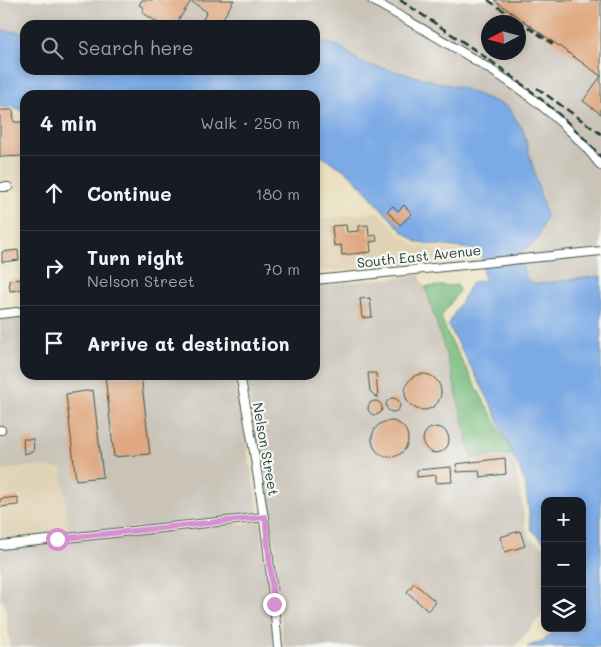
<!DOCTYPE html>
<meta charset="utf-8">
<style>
body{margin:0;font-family:Mali,sans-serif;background:#242831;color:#f1f3f6}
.controls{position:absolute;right:15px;bottom:15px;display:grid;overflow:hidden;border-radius:10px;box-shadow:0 2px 8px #0003}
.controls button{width:45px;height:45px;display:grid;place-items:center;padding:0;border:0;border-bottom:1px solid #363941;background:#171b24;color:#f1f3f6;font:25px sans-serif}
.compass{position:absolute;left:481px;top:15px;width:45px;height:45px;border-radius:50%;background:#171b24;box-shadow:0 2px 8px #0003;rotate:264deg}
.stop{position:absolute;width:15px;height:15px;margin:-11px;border:4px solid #d690ce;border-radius:50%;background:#fff}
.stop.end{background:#d690ce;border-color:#fff;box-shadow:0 1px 5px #0008}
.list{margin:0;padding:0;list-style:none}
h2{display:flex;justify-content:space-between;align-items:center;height:65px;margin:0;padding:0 20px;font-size:21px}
h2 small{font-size:16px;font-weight:400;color:#9ea1a6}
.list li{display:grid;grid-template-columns:32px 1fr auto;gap:15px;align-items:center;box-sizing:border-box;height:75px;padding:0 20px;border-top:1px solid #363941}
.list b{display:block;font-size:19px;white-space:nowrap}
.list p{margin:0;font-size:16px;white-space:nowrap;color:#9ea1a6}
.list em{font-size:16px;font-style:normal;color:#9ea1a6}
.icon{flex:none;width:28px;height:28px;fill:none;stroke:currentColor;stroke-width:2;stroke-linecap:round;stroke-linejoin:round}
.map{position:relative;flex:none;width:601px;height:647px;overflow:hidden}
.search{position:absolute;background:#171b24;box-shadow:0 2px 8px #0003;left:20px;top:20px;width:300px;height:55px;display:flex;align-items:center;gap:12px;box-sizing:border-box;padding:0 18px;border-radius:15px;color:#9ea1a6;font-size:19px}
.panel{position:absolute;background:#171b24;box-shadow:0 2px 8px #0003;left:20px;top:90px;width:300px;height:290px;border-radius:15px}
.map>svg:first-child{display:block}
.built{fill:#e0d3b5}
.industrial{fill:#c9c3b8;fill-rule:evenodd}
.forest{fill:#7abc7e;stroke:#4c7c59}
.water{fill:#7baae5;stroke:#4d748c}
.building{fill:#dfa880}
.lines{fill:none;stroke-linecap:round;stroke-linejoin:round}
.minor-casing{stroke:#3e5649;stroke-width:10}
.minor{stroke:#fff;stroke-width:8}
.rail{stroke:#1f3d34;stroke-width:2.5;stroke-dasharray:8 4;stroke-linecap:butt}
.route{stroke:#d690ce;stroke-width:6}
.labels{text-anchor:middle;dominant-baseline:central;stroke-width:4.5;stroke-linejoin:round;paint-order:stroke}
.street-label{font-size:14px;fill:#1f3d34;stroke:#f6f6f2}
</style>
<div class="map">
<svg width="601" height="647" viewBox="0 0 601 647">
<rect width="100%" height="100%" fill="#f6f6f2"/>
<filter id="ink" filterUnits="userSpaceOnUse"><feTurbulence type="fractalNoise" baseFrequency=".02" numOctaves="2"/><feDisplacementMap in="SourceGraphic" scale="10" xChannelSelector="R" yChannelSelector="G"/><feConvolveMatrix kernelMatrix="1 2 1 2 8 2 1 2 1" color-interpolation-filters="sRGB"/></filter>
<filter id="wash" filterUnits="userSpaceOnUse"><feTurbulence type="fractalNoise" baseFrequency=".0096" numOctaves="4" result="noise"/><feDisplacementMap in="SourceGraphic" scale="20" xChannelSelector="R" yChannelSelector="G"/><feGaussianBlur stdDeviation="1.12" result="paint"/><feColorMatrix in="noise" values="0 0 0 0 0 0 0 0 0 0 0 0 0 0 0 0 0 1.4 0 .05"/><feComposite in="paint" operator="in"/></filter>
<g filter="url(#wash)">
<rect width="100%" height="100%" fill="#ebe2c2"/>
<g class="built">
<path d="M2 104 25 121V191H6L13 190 12 183H0V106Z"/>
<path d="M379 212 399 233 416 246 458 251V256L436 262 318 272 315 219Z"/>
<path d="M34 466 62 469 69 536 0 541V470Z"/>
</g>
<g class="industrial">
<path d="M0 0H601V276L537 284 528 281 525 276 521 252 537 240 508 107 462 88 362 63 340 47 315 40V25H25V33H14L0 30ZM488 22H518V52H488Z"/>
<path d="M420 275 450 366 472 458 513 454 527 531 530 538 545 548V612L514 647H283L274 545 258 461 246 375H315V286Z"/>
<path d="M25 316V375H234L259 513 69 536 62 469 34 466 0 470V433L7 432 6 428H0V319Z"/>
<path d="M261 521 274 647H10L4 601H0V548Z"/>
</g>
<path class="forest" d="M458 285 459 291 441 317 448 335 513 454 472 458 450 366 425 287Z"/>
<path class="water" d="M0 30 25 33V70H315V40L340 47 362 63 462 88 508 107 523 130 546 216 537 240 521 252C523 264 522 282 537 284L601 276V647H527L544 640 558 628H582V501H545V543L531 529 525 482 490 402 448 325 472 282 484 280 481 255 470 249 418 243 402 231 349 173 315 152V95H25V114L17 108 0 107Z"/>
<g id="blocks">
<g class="building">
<path d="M142 0H234L219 25 201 23 207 12 191 1 175 25H161L142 12 144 8 139 5Z"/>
<path d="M494 0H601V114L583 101 601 76Z"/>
<path d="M0 110H13L14 122H25V156L0 157Z"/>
<path d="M404 205 412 214 400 225 387 211 393 206 398 211Z"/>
<path d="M346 225 347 232 359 231V226L368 225 369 236 376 235 377 241 370 242 371 252 342 255 341 245 334 246 332 226Z"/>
<path d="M18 250 19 260 2 262V252Z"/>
<path d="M25 279V289L10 291 9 280Z"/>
<path d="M370 298 372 317 362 318 360 299Z"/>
<path d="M368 373H376L378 399 370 391Z"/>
<circle cx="423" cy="392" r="18"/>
<path d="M105 375H141L150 454 114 457Z"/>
<path d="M93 390 103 477 76 480 66 394Z"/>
<circle cx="393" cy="405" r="7"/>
<circle cx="375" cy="408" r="7"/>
<circle cx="390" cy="439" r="18"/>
<circle cx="436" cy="440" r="13"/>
<path d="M23 439H33L34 451 24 454Z"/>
<path d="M505 458 506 474 480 477 479 471 457 472 456 464Z"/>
<path d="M451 467 452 482 436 483V475L417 477V470Z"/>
<path d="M18 497V505L0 507V499Z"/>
<path d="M520 531 525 546 505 552 500 537Z"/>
<path d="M414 583 436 602 428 611 407 592Z"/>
</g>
</g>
</g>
<g filter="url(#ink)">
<use href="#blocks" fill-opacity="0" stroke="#3e5649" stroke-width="1"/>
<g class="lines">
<defs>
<g id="minor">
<path d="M372 0C449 45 547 93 601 166"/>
<path d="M0 187H8"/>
<path d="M315 280 601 251"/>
<path d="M0 314 25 311"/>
<path d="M240 375C258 465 270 555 278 647"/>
<path d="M0 430H1"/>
<path d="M0 545 265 517"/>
</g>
</defs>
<use href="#minor" class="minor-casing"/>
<use href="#minor" class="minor"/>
<g class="rail">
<path d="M400 0C470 47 546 93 601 157"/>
<path d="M488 0 553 44"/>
<path d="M537 88 601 134"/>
</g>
</g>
</g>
<g class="lines" filter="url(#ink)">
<path class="route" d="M57 539 265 517 274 604"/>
</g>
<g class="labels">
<g class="street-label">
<text transform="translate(419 256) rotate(-6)">South East Avenue</text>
<text transform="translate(266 449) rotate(80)">Nelson Street</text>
</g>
</g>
</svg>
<div class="controls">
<button>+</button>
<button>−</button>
<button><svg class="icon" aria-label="layers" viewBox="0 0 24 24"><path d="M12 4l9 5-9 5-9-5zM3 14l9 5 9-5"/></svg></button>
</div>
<svg class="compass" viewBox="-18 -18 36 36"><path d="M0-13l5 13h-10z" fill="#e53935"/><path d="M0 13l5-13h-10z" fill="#9ea1a6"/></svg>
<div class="stop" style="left:57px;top:539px"></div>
<div class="stop end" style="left:274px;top:604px"></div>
<div class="search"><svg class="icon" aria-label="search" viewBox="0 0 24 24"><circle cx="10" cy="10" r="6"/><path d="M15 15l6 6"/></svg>Search here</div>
<section class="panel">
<h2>4 min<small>Walk · 250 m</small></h2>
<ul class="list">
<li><svg class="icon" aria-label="ahead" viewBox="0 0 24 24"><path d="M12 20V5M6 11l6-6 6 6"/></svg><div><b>Continue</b></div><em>180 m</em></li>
<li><svg class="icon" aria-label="right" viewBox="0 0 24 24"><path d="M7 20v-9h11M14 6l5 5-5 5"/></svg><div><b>Turn right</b><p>Nelson Street</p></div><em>70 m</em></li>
<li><svg class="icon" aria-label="arrive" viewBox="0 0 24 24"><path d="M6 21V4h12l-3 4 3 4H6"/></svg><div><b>Arrive at destination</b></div></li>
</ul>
</section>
</div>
